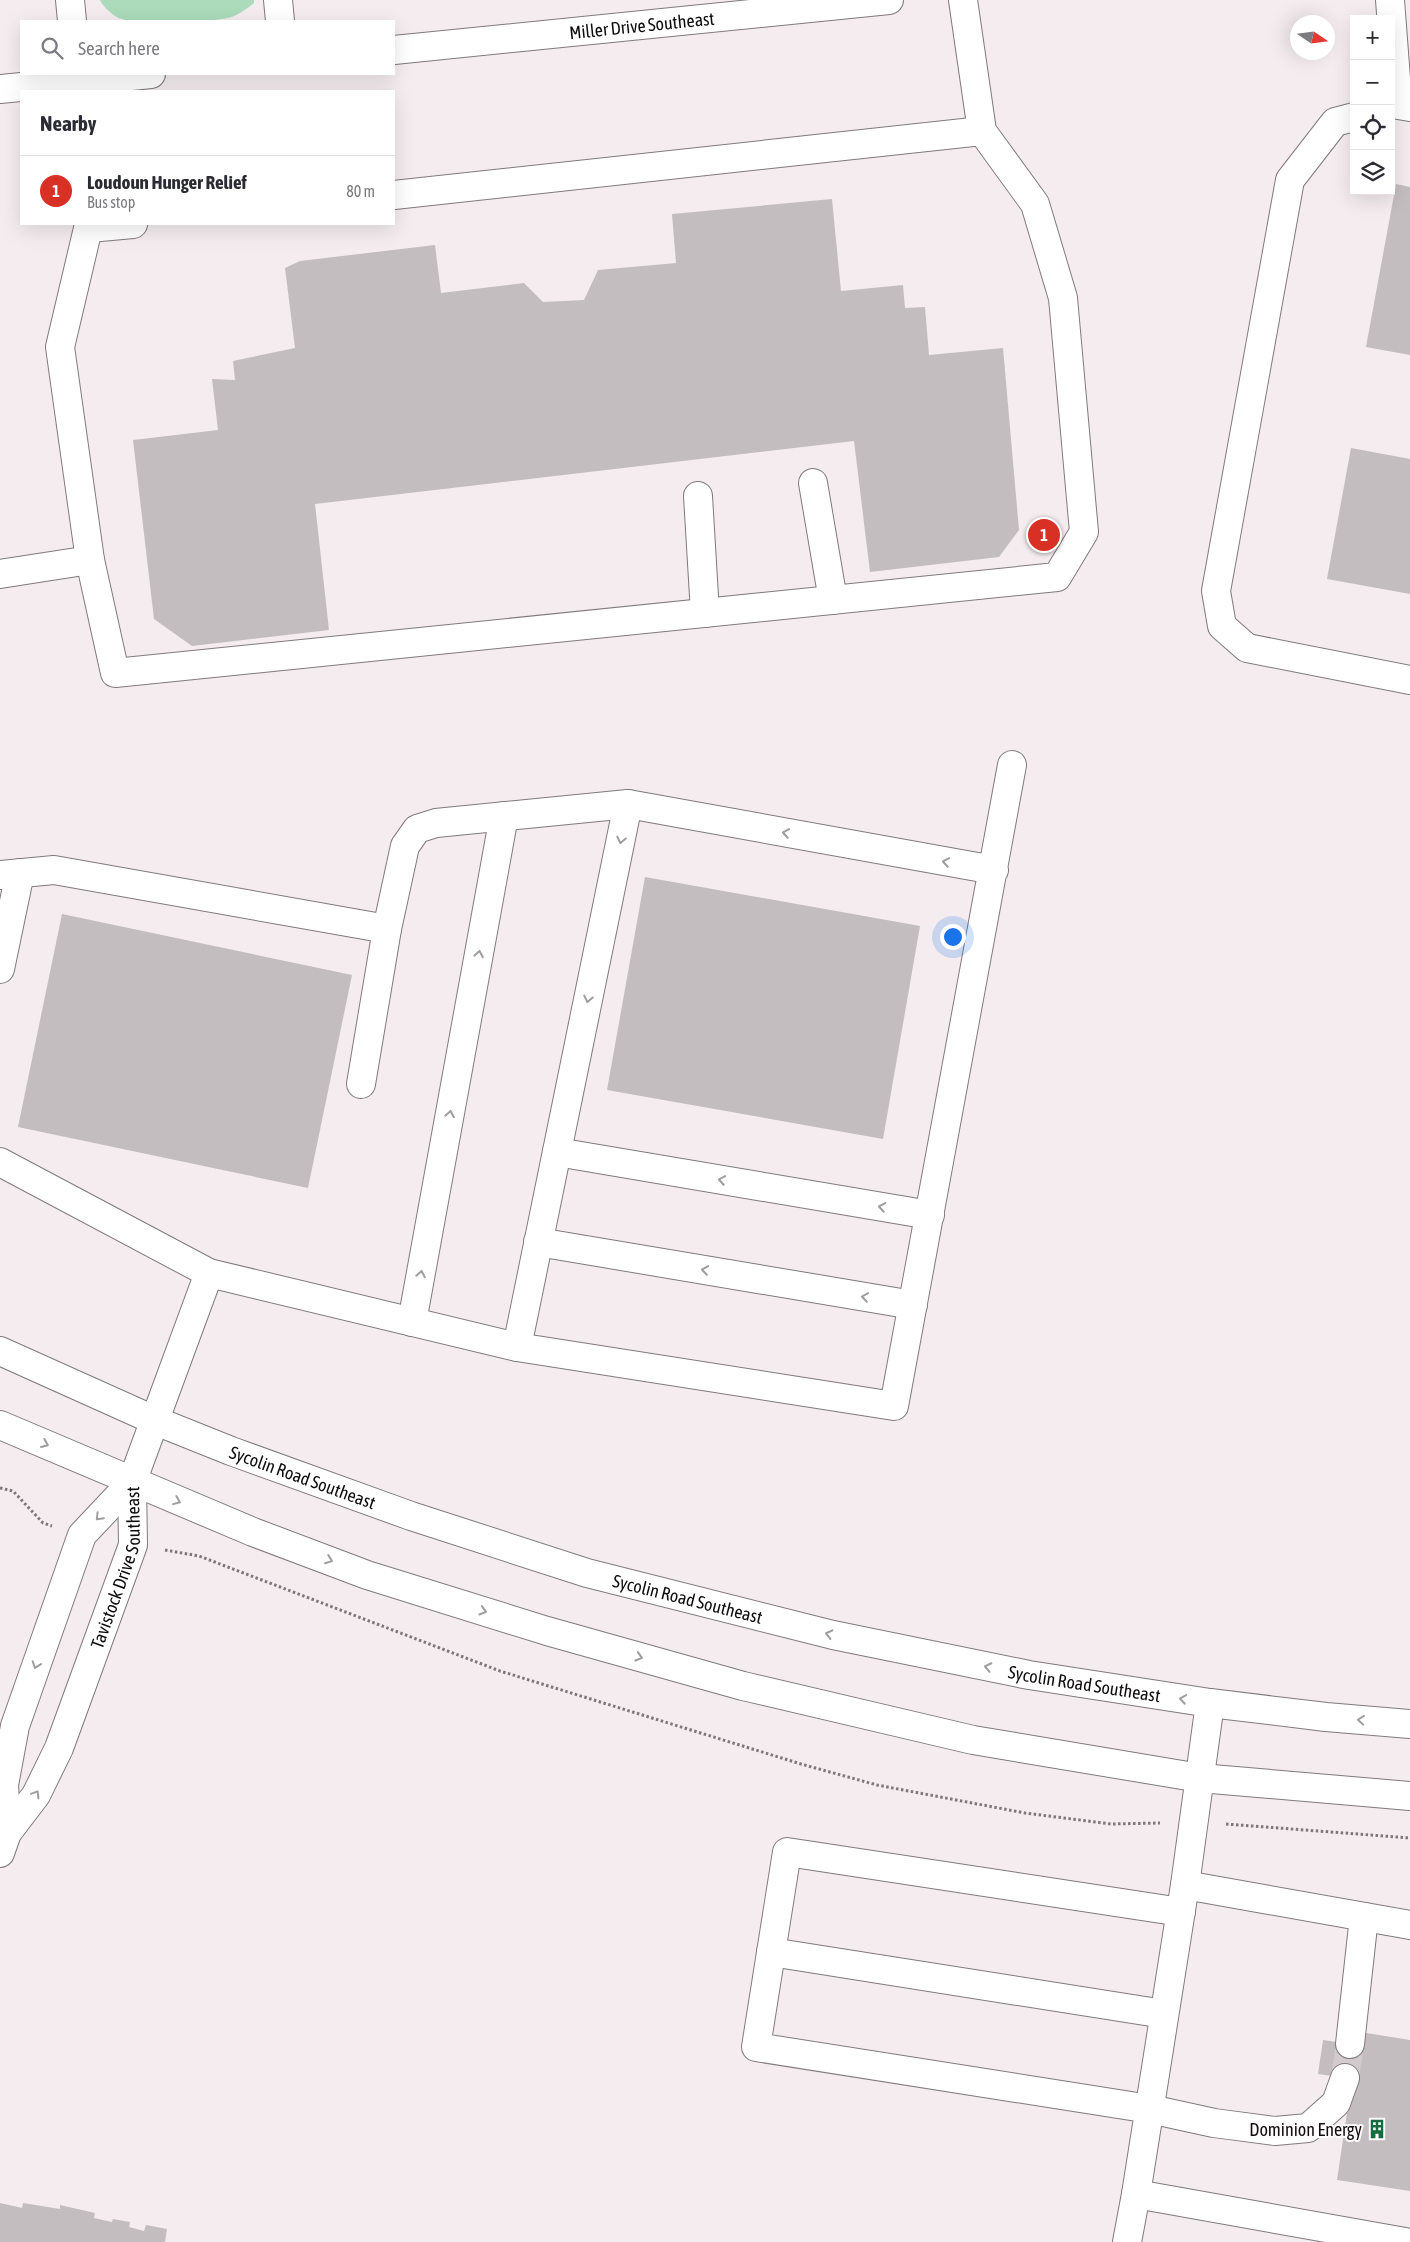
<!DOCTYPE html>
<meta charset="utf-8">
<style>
body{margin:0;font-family:"Asap Condensed",sans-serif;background:#f2f2f3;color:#2b2b33}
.controls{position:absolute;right:15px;top:15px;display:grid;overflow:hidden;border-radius:0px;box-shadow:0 5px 20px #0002}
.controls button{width:45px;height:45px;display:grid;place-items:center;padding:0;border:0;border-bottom:1px solid #e1e1e2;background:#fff;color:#2b2b33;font:25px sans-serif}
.compass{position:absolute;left:1290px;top:15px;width:45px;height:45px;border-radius:50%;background:#fff;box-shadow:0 5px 20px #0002;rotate:103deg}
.you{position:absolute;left:952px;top:936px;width:18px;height:18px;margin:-12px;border:4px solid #fff;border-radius:50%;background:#1a73e8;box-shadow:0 0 0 8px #1a73e833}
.badge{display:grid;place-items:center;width:32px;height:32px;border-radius:50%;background:#d93025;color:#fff;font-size:16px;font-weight:700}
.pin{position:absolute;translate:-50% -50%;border:2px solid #fff;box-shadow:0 1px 5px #0006}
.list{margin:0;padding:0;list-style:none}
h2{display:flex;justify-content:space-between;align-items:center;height:65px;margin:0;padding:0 20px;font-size:21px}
h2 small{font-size:16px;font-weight:400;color:#7c7c81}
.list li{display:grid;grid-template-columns:32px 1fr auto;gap:15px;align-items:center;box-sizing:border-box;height:70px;padding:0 20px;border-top:1px solid #e1e1e2}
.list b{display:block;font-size:19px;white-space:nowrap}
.list p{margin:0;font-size:16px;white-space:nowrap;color:#7c7c81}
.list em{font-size:16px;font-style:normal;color:#7c7c81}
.icon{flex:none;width:28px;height:28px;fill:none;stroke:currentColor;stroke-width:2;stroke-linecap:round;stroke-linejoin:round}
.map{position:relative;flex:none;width:1410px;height:2242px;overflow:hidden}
.search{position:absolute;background:#fff;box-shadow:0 5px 20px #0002;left:20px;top:20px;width:375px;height:55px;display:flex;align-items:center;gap:12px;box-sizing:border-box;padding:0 18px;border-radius:0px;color:#7c7c81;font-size:19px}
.panel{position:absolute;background:#fff;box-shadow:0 5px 20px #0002;left:20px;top:90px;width:375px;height:135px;border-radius:0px}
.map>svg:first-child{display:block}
.green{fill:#abdbbb}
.building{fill:#c4bdc0}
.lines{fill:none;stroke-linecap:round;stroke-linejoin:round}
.minor-tunnel{stroke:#d2cacd;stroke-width:28;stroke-dasharray:28 14;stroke-linecap:butt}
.minor-casing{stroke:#817a7d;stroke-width:30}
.major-casing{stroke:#817a7d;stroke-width:30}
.path{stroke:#7d7779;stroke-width:3;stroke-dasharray:2.5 2.5;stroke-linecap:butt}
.minor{stroke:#fff;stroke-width:28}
.major{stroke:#fff;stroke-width:28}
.oneway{stroke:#9f9e9e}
.labels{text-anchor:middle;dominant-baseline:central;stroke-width:4;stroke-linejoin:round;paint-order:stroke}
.street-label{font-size:18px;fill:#0f0c0d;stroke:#fffafc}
.poi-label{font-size:18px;fill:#0f0c0d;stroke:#fffafc;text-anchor:end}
</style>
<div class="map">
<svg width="1410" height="2242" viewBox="0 0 1410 2242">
<rect width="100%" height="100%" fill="#f4ecef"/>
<path class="green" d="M100 0H254V3C248 8 241 13 234 16 220 23 133 25 119 18 112 15 103 7 100 0Z"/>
<g class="building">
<path d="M1396 184 1410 187V355L1366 347Z"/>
<path d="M832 199 841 291 903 285 905 308 925 307 929 355 1003 348 1019 530 999 557 870 572 854 441 315 504 329 630 192 646 154 619 133 440 218 430 212 379 235 380 233 361 295 348 285 268 300 261 435 245 441 293 524 283 543 302 584 300 598 270 676 263 672 214Z"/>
<path d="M1351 448 1410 459V594L1327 579Z"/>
<path d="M645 877 920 926 883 1139 607 1090Z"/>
<path d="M62 914 352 975 308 1188 18 1127Z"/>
<path d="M1360 2032 1410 2040V2191L1337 2180 1352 2079 1318 2074 1323 2040 1358 2045Z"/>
<path d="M0 2203 22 2208 23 2203 60 2209V2205L95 2213 94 2218 112 2222 113 2219 130 2222 129 2227 144 2231 146 2225 167 2229 165 2242H0Z"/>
</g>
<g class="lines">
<path class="minor-tunnel" d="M1345 2078 1350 2044"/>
<defs>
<g id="minor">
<path d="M70 0 72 21"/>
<path d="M278 0 280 21"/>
<path d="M1390 0 1398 105 1410 107"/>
<path id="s1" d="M394 50 889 0"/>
<path d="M0 89 151 74"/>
<path d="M1354 117 1335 122 1290 180 1216 591 1222 626 1247 648 1410 680"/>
<path d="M394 195 982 131"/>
<path d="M89 224 60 347 90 560 115 673 1057 577 1084 532 1063 298 1035 204 982 131 963 0"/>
<path d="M89 228 133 224"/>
<path d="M813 483 833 600"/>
<path d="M698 496 705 613"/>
<path d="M0 574 90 560"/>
<path d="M994 870 628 804 517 1347 894 1406 1012 765"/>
<path d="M0 875 54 870 387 929 405 846 417 829 436 823 628 804"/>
<path d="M0 969 20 873"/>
<path d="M361 1084 387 929"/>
<path d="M557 1152 930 1215"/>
<path d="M0 1162 209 1273"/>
<path d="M538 1242 913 1305"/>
<path d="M412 1322 504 816"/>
<path d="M7 1833 4 1785 15 1726 82 1535 132 1482"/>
<path id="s2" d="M0 1853 7 1833 36 1795 59 1748 133 1545 132 1482 209 1273 517 1347"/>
<path d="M1185 1885 1410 1925"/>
<path d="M1181 1912 787 1852 756 2047 1150 2109 1214 2123 1275 2131 1308 2128 1336 2103 1345 2078"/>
<path d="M771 1952 1164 2014"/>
<path d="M1350 2044 1364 1917"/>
<path d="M1136 2194 1405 2242"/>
<path d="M1127 2242 1136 2194 1185 1885 1210 1703"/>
</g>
<g id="major">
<path id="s3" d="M0 1351 156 1421 231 1451 411 1516 587 1573 833 1635 1029 1675 1210 1703 1326 1717 1410 1724"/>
<path d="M0 1425 253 1532 367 1575 547 1631 743 1686 973 1740 1200 1778 1410 1796"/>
</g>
</defs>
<use href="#minor" class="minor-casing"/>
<use href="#major" class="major-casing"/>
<g class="path">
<path d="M0 1488 13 1491 43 1523 52 1526"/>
<path d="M165 1550 199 1556 500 1671 801 1764 877 1785 1025 1813 1111 1824 1160 1823"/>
<path d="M1226 1824 1410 1838"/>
</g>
<use href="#minor" class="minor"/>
<use href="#major" class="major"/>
</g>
<defs><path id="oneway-chevron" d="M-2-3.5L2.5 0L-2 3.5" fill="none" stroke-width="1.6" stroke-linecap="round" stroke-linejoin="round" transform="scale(1.25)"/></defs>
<g class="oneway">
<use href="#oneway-chevron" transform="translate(786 833) rotate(-170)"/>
<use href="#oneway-chevron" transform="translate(621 840) rotate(102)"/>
<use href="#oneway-chevron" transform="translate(946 862) rotate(-170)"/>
<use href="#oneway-chevron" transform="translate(479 954) rotate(-80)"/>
<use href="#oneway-chevron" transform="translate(588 999) rotate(102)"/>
<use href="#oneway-chevron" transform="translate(450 1114) rotate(-80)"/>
<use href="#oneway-chevron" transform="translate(722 1180) rotate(-170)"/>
<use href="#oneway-chevron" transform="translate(882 1207) rotate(-170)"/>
<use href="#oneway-chevron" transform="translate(705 1270) rotate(-171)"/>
<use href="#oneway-chevron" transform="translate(421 1274) rotate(-80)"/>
<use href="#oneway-chevron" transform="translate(865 1297) rotate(-171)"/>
<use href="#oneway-chevron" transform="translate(45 1444) rotate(23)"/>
<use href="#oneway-chevron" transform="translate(177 1501) rotate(22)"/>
<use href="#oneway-chevron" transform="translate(99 1517) rotate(134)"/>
<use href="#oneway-chevron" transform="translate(329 1560) rotate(21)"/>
<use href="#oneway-chevron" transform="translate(483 1611) rotate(17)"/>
<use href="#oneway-chevron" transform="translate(829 1634) rotate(-166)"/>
<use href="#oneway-chevron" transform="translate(639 1657) rotate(16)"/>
<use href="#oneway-chevron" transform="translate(36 1665) rotate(109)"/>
<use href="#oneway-chevron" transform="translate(988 1667) rotate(-168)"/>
<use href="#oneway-chevron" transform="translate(1183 1699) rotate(-171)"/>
<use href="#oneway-chevron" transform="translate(1361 1720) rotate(-175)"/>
<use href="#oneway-chevron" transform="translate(36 1794) rotate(-59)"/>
</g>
<defs>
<symbol id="building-bare" viewBox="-9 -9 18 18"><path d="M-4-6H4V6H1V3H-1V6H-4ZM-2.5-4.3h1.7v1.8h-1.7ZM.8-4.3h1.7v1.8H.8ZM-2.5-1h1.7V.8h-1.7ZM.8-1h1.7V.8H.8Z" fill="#136d40" stroke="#fffafc" stroke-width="2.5" paint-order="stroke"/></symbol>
</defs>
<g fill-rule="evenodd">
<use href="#building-bare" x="1363" y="2115" width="28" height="28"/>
</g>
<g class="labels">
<g class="street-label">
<text stroke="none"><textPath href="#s1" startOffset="249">Miller Drive Southeast</textPath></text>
<text stroke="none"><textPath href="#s3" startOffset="328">Sycolin Road Southeast</textPath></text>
<text stroke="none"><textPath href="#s2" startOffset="312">Tavistock Drive Southeast</textPath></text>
<text stroke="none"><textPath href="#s3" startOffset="732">Sycolin Road Southeast</textPath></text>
<text stroke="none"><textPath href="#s3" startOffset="1138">Sycolin Road Southeast</textPath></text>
</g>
<g class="poi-label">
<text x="1362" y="2129">Dominion Energy</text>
</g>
</g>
</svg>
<div class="controls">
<button>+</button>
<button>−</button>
<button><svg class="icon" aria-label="locate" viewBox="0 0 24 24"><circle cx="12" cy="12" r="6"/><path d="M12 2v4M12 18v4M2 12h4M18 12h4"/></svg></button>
<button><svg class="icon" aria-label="layers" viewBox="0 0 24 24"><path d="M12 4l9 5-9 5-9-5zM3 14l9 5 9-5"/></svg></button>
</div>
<svg class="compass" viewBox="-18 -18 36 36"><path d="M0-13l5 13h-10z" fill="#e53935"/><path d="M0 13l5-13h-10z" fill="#7c7c81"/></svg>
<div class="you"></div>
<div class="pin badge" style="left:1044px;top:535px">1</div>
<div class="search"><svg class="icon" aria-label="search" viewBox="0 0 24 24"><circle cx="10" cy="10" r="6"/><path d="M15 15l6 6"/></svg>Search here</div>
<section class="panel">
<h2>Nearby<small></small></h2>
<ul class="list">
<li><span class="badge">1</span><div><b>Loudoun Hunger Relief</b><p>Bus stop</p></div><em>80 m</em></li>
</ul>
</section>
</div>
